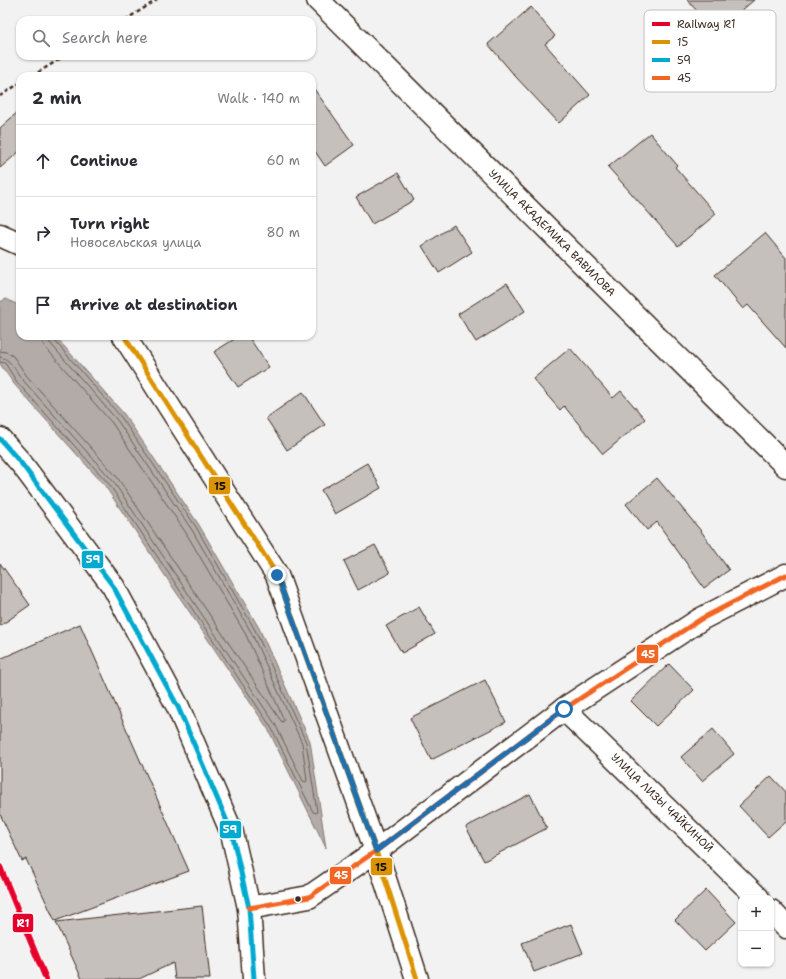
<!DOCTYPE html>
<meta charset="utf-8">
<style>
body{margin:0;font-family:"Shantell Sans",sans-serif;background:#f2f2f3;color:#2b2b33}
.controls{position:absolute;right:12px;bottom:12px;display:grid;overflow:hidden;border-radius:8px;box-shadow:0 1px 3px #0004}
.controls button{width:36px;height:36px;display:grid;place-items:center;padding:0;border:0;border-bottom:1px solid #e1e1e2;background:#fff;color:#2b2b33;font:20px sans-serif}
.stop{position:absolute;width:12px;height:12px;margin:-9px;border:3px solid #1f6fb2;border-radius:50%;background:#fff}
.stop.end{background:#1f6fb2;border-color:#fff;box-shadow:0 1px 4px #0008}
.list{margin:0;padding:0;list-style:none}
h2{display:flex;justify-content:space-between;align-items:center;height:52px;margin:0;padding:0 16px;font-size:17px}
h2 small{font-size:13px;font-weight:400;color:#7c7c81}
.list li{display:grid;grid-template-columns:26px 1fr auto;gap:12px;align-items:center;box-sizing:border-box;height:72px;padding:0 16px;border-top:1px solid #e1e1e2}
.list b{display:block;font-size:15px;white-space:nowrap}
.list p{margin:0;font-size:13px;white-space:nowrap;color:#7c7c81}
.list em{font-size:13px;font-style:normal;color:#7c7c81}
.icon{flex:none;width:22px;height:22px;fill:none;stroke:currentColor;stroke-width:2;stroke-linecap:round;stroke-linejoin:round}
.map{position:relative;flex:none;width:786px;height:979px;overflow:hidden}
.search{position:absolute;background:#fff;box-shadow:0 1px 3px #0004;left:16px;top:16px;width:300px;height:44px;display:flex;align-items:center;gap:10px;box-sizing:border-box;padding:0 14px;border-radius:12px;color:#7c7c81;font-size:15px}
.panel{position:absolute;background:#fff;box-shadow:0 1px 3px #0004;left:16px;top:72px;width:300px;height:268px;border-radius:12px}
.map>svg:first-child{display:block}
.water{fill:#b2aba7;stroke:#827770}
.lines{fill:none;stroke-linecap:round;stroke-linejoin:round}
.shore{stroke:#6b5e55;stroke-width:1}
.building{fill:#c6c0bd;stroke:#3b2a1e}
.street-casing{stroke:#3b2a1e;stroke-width:25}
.secondary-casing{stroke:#3b2a1e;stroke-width:25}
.path{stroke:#3b2a1e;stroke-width:2.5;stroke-dasharray:4 3;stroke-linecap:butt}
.street{stroke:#fff;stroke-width:22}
.secondary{stroke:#fff;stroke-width:22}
.rail-casing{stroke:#3b2a1e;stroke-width:4.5}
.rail{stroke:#fff;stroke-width:3;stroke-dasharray:9;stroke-linecap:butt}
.bus-1-casing{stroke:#fff;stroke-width:8}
.bus-2-casing{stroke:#fff;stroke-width:8}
.bus-3-casing{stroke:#fff;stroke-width:8}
.bus-1{stroke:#db9304;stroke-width:5}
.bus-2{stroke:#00a9ce;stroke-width:5}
.bus-3{stroke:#f26522;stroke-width:5}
.rail-1-casing{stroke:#fff;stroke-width:9}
.rail-1{stroke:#e4002b;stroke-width:6}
.route{stroke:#1f6fb2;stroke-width:5}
.bus-dot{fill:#3b2a1e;stroke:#fff;stroke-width:1.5}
.labels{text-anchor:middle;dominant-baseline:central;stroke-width:4;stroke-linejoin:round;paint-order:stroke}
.street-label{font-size:11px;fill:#3b2a1e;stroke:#fff}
.key{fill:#fff;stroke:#c4bfbc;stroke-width:1}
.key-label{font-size:11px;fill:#3b2a1e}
.line-badge{stroke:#fff;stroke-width:1.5}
.badge-label{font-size:11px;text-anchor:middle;font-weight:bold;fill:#fff}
.pale-badge-label{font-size:11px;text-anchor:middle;font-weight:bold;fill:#111}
</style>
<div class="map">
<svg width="786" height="979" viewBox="0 0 786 979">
<rect width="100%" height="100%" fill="#f3f2f2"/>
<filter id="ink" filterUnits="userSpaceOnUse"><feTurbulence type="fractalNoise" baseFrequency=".025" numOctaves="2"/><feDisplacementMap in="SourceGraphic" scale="8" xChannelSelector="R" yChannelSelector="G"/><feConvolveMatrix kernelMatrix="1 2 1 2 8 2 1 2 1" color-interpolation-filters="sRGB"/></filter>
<g filter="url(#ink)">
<path class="water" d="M6 299 20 306V336H55L124 414 199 525 259 628 310 741 326 848 268 729 105 486 14 384 0 364V302Z"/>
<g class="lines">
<g class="shore">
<path d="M0 351 6 352 13 356 26 375 117 477 281 721 283 722 284 720 246 635 186 533 112 423 45 347 42 341V336"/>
<path d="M0 357C10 358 16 371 21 378L113 481 275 724 303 781 306 782 307 780 302 743 251 632 192 530 117 420 50 343 48 336"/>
<path d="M0 362 5 363 17 382 109 484 271 727 313 812 316 813 317 811 306 742 255 630 196 527 121 417 54 340 53 336"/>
</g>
</g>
<g class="building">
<path d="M687 0H754L716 32Z"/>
<path d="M531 7 555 36 545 44 590 95 559 123 515 76 488 44Z"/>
<path d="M312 86 354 145 325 166 312 147Z"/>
<path d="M20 110V151L0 168V128Z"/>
<path d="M650 133 677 165 675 167 716 214 678 246 608 167Z"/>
<path d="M398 173 414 200 372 224 356 197Z"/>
<path d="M454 225 472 252 439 273 422 246Z"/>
<path d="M765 233 786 258V348L748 305 743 309 715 275Z"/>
<path d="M507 283 525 311 476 342 458 314Z"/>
<path d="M239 336H248L269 367 238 387 214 352Z"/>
<path d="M570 348 613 398 621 391 645 419 603 454 564 406 560 410 533 379Z"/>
<path d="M303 392 325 425 287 450 266 418Z"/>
<path d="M367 463 381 488 335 514 321 490Z"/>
<path d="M657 478 701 531 729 570 704 588 657 522 647 530 626 504Z"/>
<path d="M375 545 390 573 358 590 344 561Z"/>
<path d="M0 563 30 605 0 626Z"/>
<path d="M419 607 435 634 402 653 386 626Z"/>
<path d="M80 624 189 871 55 921 26 859 22 861 0 814V659Z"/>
<path d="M669 664 694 690 656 726 631 701Z"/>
<path d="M485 680 506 722 431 760 410 718Z"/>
<path d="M713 729 734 754 702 781 681 757Z"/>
<path d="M771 776 786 792V821L768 837 739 806Z"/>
<path d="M530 794 547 828 484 861 466 827Z"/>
<path d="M706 890 736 922 705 951 675 920Z"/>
<path d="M202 906 210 979H175L173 963 139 979H82L56 922Z"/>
<path d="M571 924 583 953 534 972 522 943Z"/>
</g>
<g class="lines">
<defs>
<g id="street">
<path d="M318 0 786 466"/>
<path d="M0 235 20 244"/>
<path d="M124 336 277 575 376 851 417 979"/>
<path d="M564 709 758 898"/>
<path d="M249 908 309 897 376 851 564 709 701 619 786 575"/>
<path d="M771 911 786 927"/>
</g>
<path id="secondary" d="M0 439 21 463 113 586 178 707 232 833 249 908 254 979"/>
</defs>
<use href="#street" class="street-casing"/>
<use href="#secondary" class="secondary-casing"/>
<g class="path">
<path d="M125 20 157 0"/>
<path d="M32 76 65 56"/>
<path d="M0 96 20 83"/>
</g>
<use href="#street" class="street"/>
<use href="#secondary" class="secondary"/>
<defs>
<path id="rail" d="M0 867 46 979"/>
</defs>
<use href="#rail" class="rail-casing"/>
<use href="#rail" class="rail"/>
<defs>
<path id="bus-1" d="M124 336 277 575 376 851 417 979"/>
<path id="bus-2" d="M0 439 21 463 113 586 178 707 232 833 249 908 254 979"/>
<path id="bus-3" d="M249 908 309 897 376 851 564 709 701 619 786 575"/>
</defs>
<use href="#bus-1" class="bus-1-casing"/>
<use href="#bus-2" class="bus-2-casing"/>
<use href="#bus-3" class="bus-3-casing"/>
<use href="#bus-1" class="bus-1"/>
<use href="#bus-2" class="bus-2"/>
<use href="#bus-3" class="bus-3"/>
<defs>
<path id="rail-1" d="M0 867 46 979"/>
</defs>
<use href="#rail-1" class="rail-1-casing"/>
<use href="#rail-1" class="rail-1"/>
</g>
</g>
<g class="lines" filter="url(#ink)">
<path class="route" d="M277 575 376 851 564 709"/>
</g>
<circle class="bus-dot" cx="298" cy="899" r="3.5"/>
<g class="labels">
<g class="street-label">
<text transform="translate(552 233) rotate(45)">УЛИЦА АКАДЕМИКА ВАВИЛОВА</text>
<text transform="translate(662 803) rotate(44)">УЛИЦА ЛИЗЫ ЧАЙКИНОЙ</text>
</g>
</g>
<rect x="644" y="10" width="132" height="82" rx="6" class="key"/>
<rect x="652" y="22" width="18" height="4" fill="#e4002b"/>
<rect x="652" y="40" width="18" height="4" fill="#db9304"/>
<rect x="652" y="58" width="18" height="4" fill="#00a9ce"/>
<rect x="652" y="76" width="18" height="4" fill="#f26522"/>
<g class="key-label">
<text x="677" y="28">Railway R1</text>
<text x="677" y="46">15</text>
<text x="677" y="64">59</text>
<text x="677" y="82">45</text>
</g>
<g class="line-badge">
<rect x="208" y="476" width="23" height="19" rx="4" fill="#db9304"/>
<rect x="81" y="550" width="23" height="19" rx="4" fill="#00a9ce"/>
<rect x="636" y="644" width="23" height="20" rx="4" fill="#f26522"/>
<rect x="219" y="820" width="23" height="19" rx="4" fill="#00a9ce"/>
<rect x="370" y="857" width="23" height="19" rx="4" fill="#db9304"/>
<rect x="329" y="866" width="23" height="19" rx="4" fill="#f26522"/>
<rect x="12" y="913" width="22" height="20" rx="4" fill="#e4002b"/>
</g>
<g class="badge-label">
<text x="93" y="563">59</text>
<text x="648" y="658">45</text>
<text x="230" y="833">59</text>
<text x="341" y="879">45</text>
<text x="23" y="927">R1</text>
</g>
<g class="pale-badge-label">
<text x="220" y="490">15</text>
<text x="381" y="871">15</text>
</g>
</svg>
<div class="controls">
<button>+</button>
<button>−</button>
</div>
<div class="stop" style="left:564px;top:709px"></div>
<div class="stop end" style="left:277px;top:575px"></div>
<div class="search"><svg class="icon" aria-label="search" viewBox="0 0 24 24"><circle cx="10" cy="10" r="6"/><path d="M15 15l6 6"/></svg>Search here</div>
<section class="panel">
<h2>2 min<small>Walk · 140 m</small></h2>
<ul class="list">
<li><svg class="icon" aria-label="ahead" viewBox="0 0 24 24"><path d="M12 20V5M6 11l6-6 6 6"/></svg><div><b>Continue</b></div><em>60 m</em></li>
<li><svg class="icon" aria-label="right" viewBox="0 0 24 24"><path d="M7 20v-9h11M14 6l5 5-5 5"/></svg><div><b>Turn right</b><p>Новосельская улица</p></div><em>80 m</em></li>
<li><svg class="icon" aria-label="arrive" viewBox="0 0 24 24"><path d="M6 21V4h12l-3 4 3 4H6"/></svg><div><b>Arrive at destination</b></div></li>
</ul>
</section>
</div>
